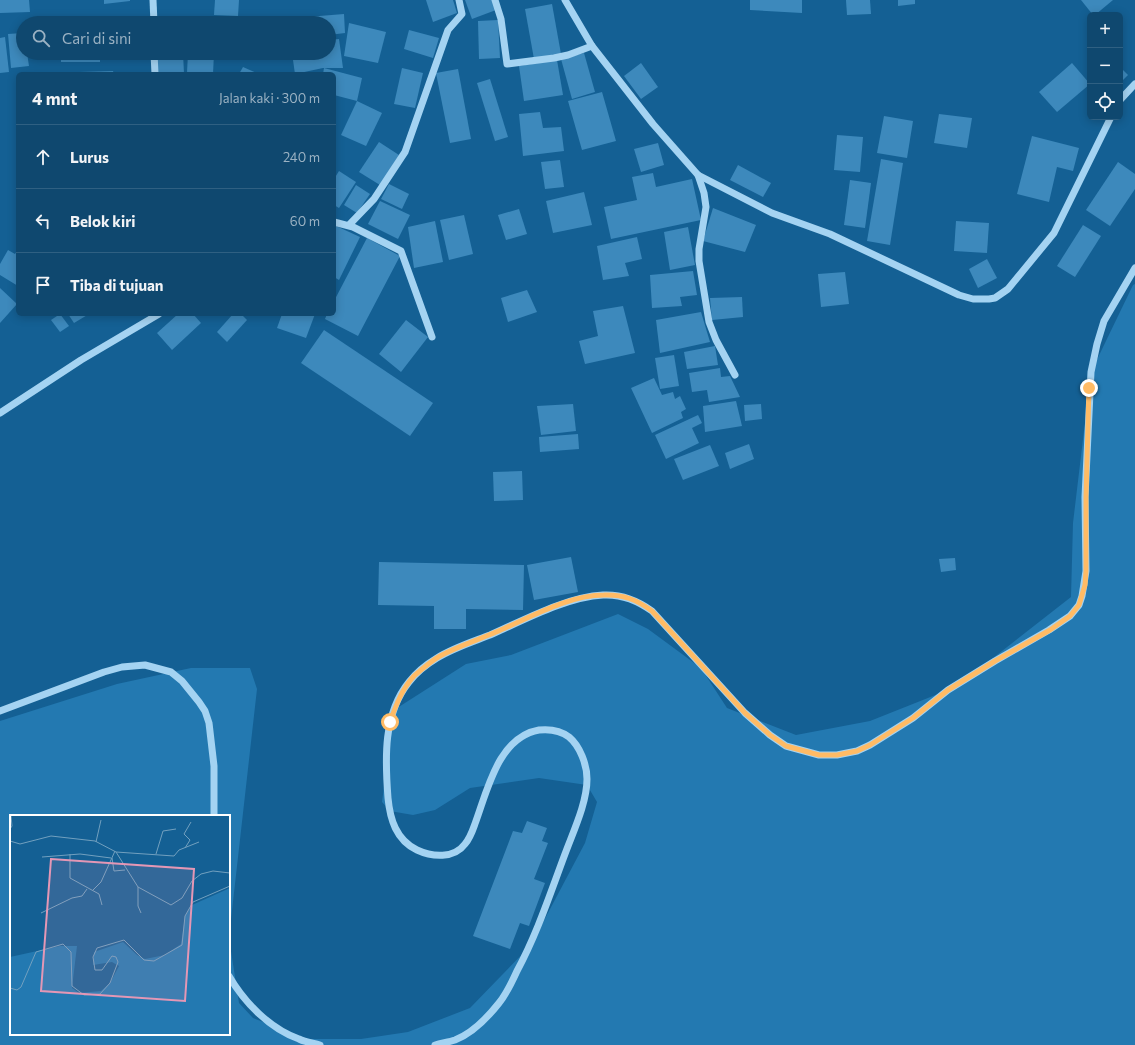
<!DOCTYPE html>
<html lang="id">
<meta charset="utf-8">
<style>
body{margin:0;font-family:Commissioner,sans-serif;background:#1d5277;color:#f1f3f6}
.controls{position:absolute;right:12px;top:12px;display:grid;overflow:hidden;border-radius:6px;box-shadow:0 2px 10px #0003}
.controls button{width:36px;height:36px;display:grid;place-items:center;padding:0;border:0;border-bottom:1px solid #2f6082;background:#0f486f;color:#f1f3f6;font:20px sans-serif}
.stop{position:absolute;width:12px;height:12px;margin:-9px;border:3px solid #ffbb65;border-radius:50%;background:#fff}
.stop.end{background:#ffbb65;border-color:#fff;box-shadow:0 1px 4px #0008}
.list{margin:0;padding:0;list-style:none}
h2{display:flex;justify-content:space-between;align-items:center;height:52px;margin:0;padding:0 16px;font-size:17px}
h2 small{font-size:13px;font-weight:400;color:#9bb2c3}
.list li{display:grid;grid-template-columns:26px 1fr auto;gap:12px;align-items:center;box-sizing:border-box;height:64px;padding:0 16px;border-top:1px solid #2f6082}
.list b{display:block;font-size:15px;white-space:nowrap}
.list em{font-size:13px;font-style:normal;color:#9bb2c3}
.icon{flex:none;width:22px;height:22px;fill:none;stroke:currentColor;stroke-width:2;stroke-linecap:round;stroke-linejoin:round}
.map{position:relative;flex:none;width:1135px;height:1045px;overflow:hidden}
.search{position:absolute;background:#0f486f;box-shadow:0 2px 10px #0003;left:16px;top:16px;width:320px;height:44px;display:flex;align-items:center;gap:10px;box-sizing:border-box;padding:0 14px;border-radius:22px;color:#9bb2c3;font-size:15px}
.panel{position:absolute;background:#0f486f;box-shadow:0 2px 10px #0003;left:16px;top:72px;width:320px;height:244px;border-radius:6px}
.map>svg:first-child{display:block}
.green{fill:#2379b1}
.building{fill:#3d89bc}
.lines{fill:none;stroke-linecap:round;stroke-linejoin:round}
.minor{stroke:#a4d3f2;stroke-width:7}
.route{stroke:#ffbb65;stroke-width:5}
.inset-road{fill:none;stroke:#72a0bf;stroke-width:1}
.view{fill:#e497b5;fill-opacity:0.15;stroke:#e497b5;stroke-width:2}
.inset-edge{fill:none;stroke:#fff;stroke-width:2}
</style>
<div class="map">
<svg width="1135" height="1045" viewBox="0 0 1135 1045">
<rect width="100%" height="100%" fill="#146094"/>
<path class="green" d="M1135 284V1045H0V721L117 684 191 668H250L257 689 229 937V816H11V1034H229V938L239 1003 253 1018 274 1026 298 1039H361L408 1032 470 1008 531 945 585 843 597 802 587 785 539 778 470 788 435 810 413 815 390 811 382 802 394 710 466 664 511 655 618 614 648 629 701 668 727 708 796 735 870 721 948 690 970 676 1071 597 1073 523 1091 372 1133 285Z"/>
<g class="building">
<path d="M0 0H29L30 12 0 13Z"/>
<path d="M104 0H130V1L104 4Z"/>
<path d="M215 0H239L238 16 214 15Z"/>
<path d="M426 0H453L457 13 433 22Z"/>
<path d="M465 0H492L496 10 472 19Z"/>
<path d="M750 0H802V13L750 10Z"/>
<path d="M846 0H870L871 14 847 15Z"/>
<path d="M898 0H915V4L898 6Z"/>
<path d="M1081 0H1113L1095 15H1093Z"/>
<path d="M552 4 561 54 534 59 525 9Z"/>
<path d="M344 14 345 33 329 35V23H308L307 17Z"/>
<path d="M498 20 500 58 479 59 478 21Z"/>
<path d="M349 23 386 32 378 63 344 56Z"/>
<path d="M409 30 439 38 433 58 404 49Z"/>
<path d="M23 33V53H27L29 66 11 68 8 34Z"/>
<path d="M5 37 9 72 0 73V38Z"/>
<path d="M339 39 343 68H323L295 74 292 53H329V40Z"/>
<rect x="61" y="53" width="39" height="9"/>
<path d="M156 53H183L184 74H158Z"/>
<path d="M188 53H214L213 74 187 73Z"/>
<path d="M584 53 595 92 572 99 561 59Z"/>
<path d="M557 60 563 95 524 101 519 66Z"/>
<path d="M641 63 658 87 641 99 624 76Z"/>
<path d="M1072 63 1090 84 1057 112 1039 92Z"/>
<path d="M243 67 259 74H239Z"/>
<path d="M1120 67 1128 75 1120 83Z"/>
<path d="M324 68 362 78 357 101 334 95V74H323Z"/>
<path d="M402 68 423 73 415 108 394 104Z"/>
<path d="M458 69 471 139 450 143 436 73Z"/>
<path d="M113 71 114 74H79V72Z"/>
<path d="M490 79 508 137 495 141 477 83Z"/>
<path d="M602 92 616 141 582 150 568 101Z"/>
<path d="M357 101 382 113 366 146 341 135Z"/>
<path d="M540 112 543 128 561 127 564 151 523 156 519 114Z"/>
<path d="M939 114 972 118 967 148 934 143Z"/>
<path d="M884 116 913 121 907 158 877 153Z"/>
<path d="M837 135 863 137 860 172 834 170Z"/>
<path d="M1032 136 1079 148 1073 171 1057 167 1049 202 1017 194Z"/>
<path d="M379 142 399 155 380 185 359 172Z"/>
<path d="M658 143 664 165 641 172 634 149Z"/>
<path d="M881 159 903 163 890 245 867 241Z"/>
<path d="M560 160 564 187 545 189 541 162Z"/>
<path d="M1118 162 1135 174V189L1110 226 1086 210Z"/>
<path d="M738 165 771 183 763 197 730 180Z"/>
<path d="M339 171 356 182 339 208 334 205V179Z"/>
<path d="M653 173 656 187 692 179 701 220 611 239 604 207 637 200 632 177Z"/>
<path d="M850 180 871 183 865 228 844 225Z"/>
<path d="M389 184 409 194 402 209 381 199Z"/>
<path d="M356 185 370 194 357 213 344 205Z"/>
<path d="M584 192 592 225 553 233 546 201Z"/>
<path d="M380 201 410 215 398 239 368 224Z"/>
<path d="M713 208 756 225 745 252 703 241Z"/>
<path d="M519 209 527 234 506 240 498 215Z"/>
<path d="M464 215 473 254 449 260 440 220Z"/>
<path d="M435 221 443 262 414 268 408 227Z"/>
<path d="M956 221 989 223 987 253 954 251Z"/>
<path d="M334 225 360 237 339 280 334 277Z"/>
<path d="M1083 225 1101 236 1075 277 1057 266Z"/>
<path d="M688 227 695 265 670 270 664 232Z"/>
<path d="M637 237 642 259 625 263 629 276 603 280 597 246Z"/>
<path d="M367 238 400 256 358 336 325 319 327 314H334V301Z"/>
<path d="M18 249V286L0 275V264L8 250 15 254Z"/>
<path d="M987 259 997 278 978 288 969 269Z"/>
<path d="M693 271 697 295 680 297 682 306 652 308 650 275Z"/>
<path d="M845 272 849 304 821 307 818 274Z"/>
<path d="M0 288 17 304 0 323Z"/>
<path d="M527 290 537 312 508 322 501 298Z"/>
<path d="M742 297 743 317 712 320 710 298Z"/>
<path d="M623 306 635 353 585 364 579 341 598 336 593 311Z"/>
<path d="M701 312 710 342 660 353 656 320Z"/>
<path d="M60 314 69 326 60 332 51 320Z"/>
<path d="M68 314H89L74 323Z"/>
<path d="M178 314H193L201 323 172 350 157 333Z"/>
<path d="M233 314H241L247 320 227 342 217 332Z"/>
<path d="M282 314H315L306 338 277 328Z"/>
<path d="M406 320 428 337 401 372 379 354Z"/>
<path d="M324 330 433 403 410 436 301 363Z"/>
<path d="M715 346 718 365 687 369 684 352Z"/>
<path d="M674 355 679 386 660 389 655 358Z"/>
<path d="M720 368 721 377 730 376 740 397 709 402 707 390 692 392 689 373Z"/>
<path d="M654 378 662 395 673 392 675 399 680 396 686 409 681 412 683 418 652 433 631 388Z"/>
<path d="M736 401 742 426 705 432 703 406Z"/>
<path d="M573 404 576 431 541 435 537 406Z"/>
<path d="M761 404 762 419 745 421 744 405Z"/>
<path d="M698 415 702 423 692 428 699 443 666 459 655 435Z"/>
<path d="M578 434 579 449 540 452 539 437Z"/>
<path d="M749 444 754 459 730 469 725 453Z"/>
<path d="M710 445 719 466 683 480 674 459Z"/>
<path d="M522 471 523 500 494 501 493 472Z"/>
<path d="M571 557 578 592 534 600 527 565Z"/>
<path d="M955 558 956 570 941 572 939 559Z"/>
<path d="M379 562 524 565 523 610 466 609V629H434V606L378 605Z"/>
<path d="M527 821 547 828 542 841 548 843 534 879 545 883 529 926 520 923 510 949 473 936 513 831 522 833Z"/>
</g>
<g class="lines">
<g class="minor">
<path d="M153 0 154 23"/>
<path d="M495 0 501 19 507 64 554 58 568 55 592 46"/>
<path d="M565 0 592 46 653 124 698 175 772 213 830 234 959 295 973 299H989L995 298 1008 289 1054 233 1111 117"/>
<path d="M154 53 155 74"/>
<path d="M1120 100 1135 84"/>
<path d="M698 175 704 193 706 207 699 249V261L709 322 716 340 735 375"/>
<path d="M334 222 353 227 401 251 432 337"/>
<path d="M349 225 374 199 405 152 448 30 462 14 459 0"/>
<path d="M0 413 81 360 159 314"/>
<path d="M0 711 104 672 122 667 145 665 171 672 182 681 199 702 205 711 209 723 214 766V816"/>
<path d="M229 976C244 1002 270 1029 299 1039 305 1042 313 1043 320 1045"/>
<path d="M435 1045C442 1043 449 1042 455 1040 473 1033 488 1017 499 1003 507 993 512 982 517 971 537 934 550 894 565 854 573 832 587 803 587 779 587 765 580 746 569 737 560 730 549 729 539 730 499 737 488 788 476 821 473 829 471 837 465 844 454 859 432 857 417 850 396 840 390 819 388 798 385 759 383 714 409 682 416 673 427 664 437 658 453 648 472 642 490 635 524 620 566 597 603 595 622 594 637 600 652 611L745 713 770 735 786 746 819 755H837L857 751 870 745 913 718 948 690 995 661 1049 630 1070 616 1079 605 1082 596 1086 571 1085 497 1091 372 1097 344 1104 321 1135 268"/>
</g>
</g>
<g class="lines">
<path class="route" d="M390 722C396 705 402 689 414 676 422 669 431 661 440 656 458 646 478 640 496 632 529 618 568 595 604 595 623 594 637 600 652 611L745 713 770 735 786 746 819 755H837L857 751 870 745 913 718 948 690 995 661 1050 630 1070 616 1079 605 1085 585 1086 571V497L1089 388"/>
</g>
<g transform="translate(10 815)">
<rect width="220" height="220" fill="#146094"/>
<path d="M220 73V219H0V142L50 131H67L62 173 69 178 91 176 100 168 109 151 102 147 83 150 84 137 113 127 127 140 135 144 155 140 171 129 175 101 182 90Z" fill="#2379b1"/>
<path class="inset-road" d="M0 14 2 11 1 1M0 26 10 29 41 21 85 26 106 37 128 72 161 90 172 83 182 66 191 59 203 56 220 58M86 27 91 5M175 33 180 25 174 19 181 7M106 37 164 41 169 35 189 27M60 39V63L89 79 92 90M146 39 153 16 166 14M32 42 70 39 101 43M102 43 104 56 115 55M128 72V91L131 98M83 75 91 67 105 36M31 98 62 83 72 81 77 74M0 173 7 175 11 172 26 137 53 129 61 137 62 171 74 180 90 179 100 168 108 147 106 142 102 141 92 155H85L83 142 87 133 114 125 134 145 144 146 172 130 175 101 183 87 220 71"/>
<path class="view" d="M41 44 184 54 175 186 31 176Z"/>
<rect width="220" height="220" class="inset-edge"/>
</g>
</svg>
<div class="controls">
<button>+</button>
<button>−</button>
<button><svg class="icon" aria-label="locate" viewBox="0 0 24 24"><circle cx="12" cy="12" r="6"/><path d="M12 2v4M12 18v4M2 12h4M18 12h4"/></svg></button>
</div>
<div class="stop" style="left:390px;top:722px"></div>
<div class="stop end" style="left:1089px;top:388px"></div>
<div class="search"><svg class="icon" aria-label="search" viewBox="0 0 24 24"><circle cx="10" cy="10" r="6"/><path d="M15 15l6 6"/></svg>Cari di sini</div>
<section class="panel">
<h2>4 mnt<small>Jalan kaki · 300 m</small></h2>
<ul class="list">
<li><svg class="icon" aria-label="ahead" viewBox="0 0 24 24"><path d="M12 20V5M6 11l6-6 6 6"/></svg><div><b>Lurus</b></div><em>240 m</em></li>
<li><svg class="icon" aria-label="left" viewBox="0 0 24 24"><path d="M17 20v-9H6M10 6l-5 5 5 5"/></svg><div><b>Belok kiri</b></div><em>60 m</em></li>
<li><svg class="icon" aria-label="arrive" viewBox="0 0 24 24"><path d="M6 21V4h12l-3 4 3 4H6"/></svg><div><b>Tiba di tujuan</b></div></li>
</ul>
</section>
</div>
